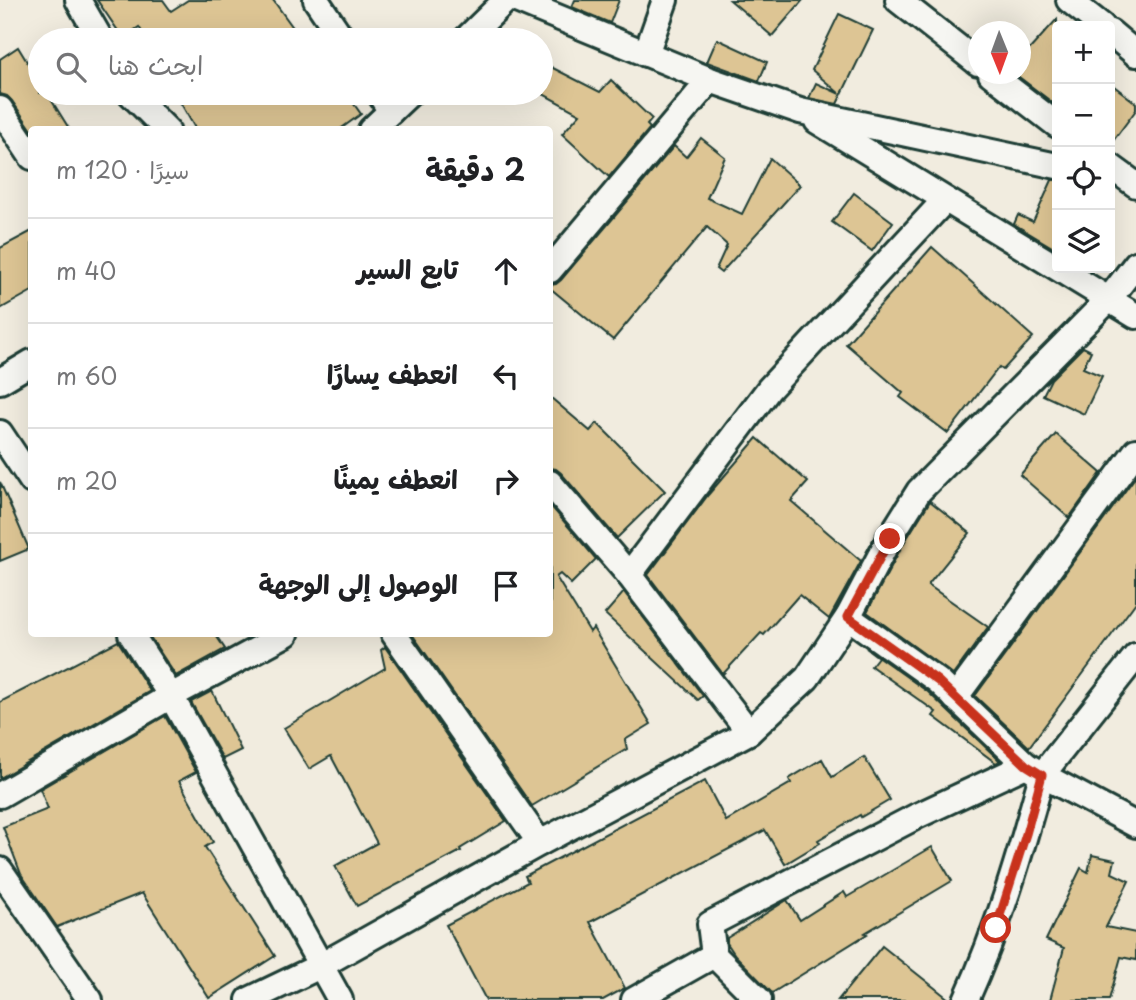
<!DOCTYPE html>
<html lang="ar">
<meta charset="utf-8">
<style>
body{margin:0;font-family:"Playpen Sans","Playpen Sans Arabic",sans-serif;background:#f2f2f2;color:#202124;direction:rtl}
.controls{position:absolute;right:21px;top:21px;display:grid;overflow:hidden;border-radius:7px;box-shadow:0 7px 28px #0002}
.controls button{width:63px;height:63px;display:grid;place-items:center;padding:0;border:0;border-bottom:2px solid #e0e0e0;background:#fff;color:#202124;font:35px sans-serif}
.compass{position:absolute;left:968px;top:21px;width:63px;height:63px;border-radius:50%;background:#fff;box-shadow:0 7px 28px #0002;rotate:179deg}
.stop{position:absolute;width:21px;height:21px;margin:-16px;border:5px solid #c8321e;border-radius:50%;background:#fff}
.stop.end{background:#c8321e;border-color:#fff;box-shadow:0 2px 7px #0008}
.list{margin:0;padding:0;list-style:none}
h2{display:flex;justify-content:space-between;align-items:center;height:91px;margin:0;padding:0 28px;font-size:30px}
h2 small{font-size:23px;font-weight:400;color:#757577}
.list li{display:grid;grid-template-columns:46px 1fr auto;gap:21px;align-items:center;box-sizing:border-box;height:105px;padding:0 28px;border-top:2px solid #e0e0e0}
.list b{display:block;font-size:26px;white-space:nowrap}
.list em{font-size:23px;font-style:normal;color:#757577}
.icon{flex:none;width:38px;height:38px;fill:none;stroke:currentColor;stroke-width:2;stroke-linecap:round;stroke-linejoin:round}
.map{position:relative;flex:none;width:1136px;height:1000px;overflow:hidden;direction:ltr}
.search{position:absolute;background:#fff;box-shadow:0 7px 28px #0002;left:28px;top:28px;width:525px;height:77px;display:flex;align-items:center;gap:18px;box-sizing:border-box;padding:0 24px;border-radius:38px;color:#757577;font-size:26px}
.panel{position:absolute;background:#fff;box-shadow:0 7px 28px #0002;left:28px;top:126px;width:525px;height:511px;border-radius:7px;direction:rtl}
.map>svg:first-child{display:block}
.building{fill:#ddc594;stroke:#1f3d34;stroke-width:2}
.lines{fill:none;stroke-linecap:round;stroke-linejoin:round}
.street-casing{stroke:#1f3d34;stroke-width:30}
.street{stroke:#f6f6f2;stroke-width:24}
.route{stroke:#c8321e;stroke-width:9}
</style>
<div class="map">
<svg width="1136" height="1000" viewBox="0 0 1136 1000">
<rect width="100%" height="100%" fill="#f1ecdf"/>
<filter id="ink" filterUnits="userSpaceOnUse"><feTurbulence type="fractalNoise" baseFrequency=".0143" numOctaves="2"/><feDisplacementMap in="SourceGraphic" scale="14" xChannelSelector="R" yChannelSelector="G"/><feConvolveMatrix kernelMatrix="1 2 1 2 8 2 1 2 1" color-interpolation-filters="sRGB"/></filter>
<g filter="url(#ink)">
<g class="building">
<path d="M97 0H163L171 11 188 0H273L302 40H147L139 27 123 38Z"/>
<path d="M575 0H619L610 23 572 7Z"/>
<path d="M730 0H803L772 36Z"/>
<path d="M839 14 873 30 837 104 809 98 816 83 840 94 812 70Z"/>
<path d="M1057 19V106L1015 74H1020V60Z"/>
<path d="M717 39 767 62 759 81 707 62Z"/>
<path d="M18 47 40 83V93H47L70 130H32L12 101 7 96 0 94V59Z"/>
<path d="M541 62 600 92 611 80 652 119 647 125 650 128 609 177 562 134 580 114 541 93Z"/>
<path d="M1110 83 1136 103V110L1110 145Z"/>
<path d="M193 93H346L361 114 339 130H196L179 100Z"/>
<path d="M701 138 725 157 707 198 742 214 770 158 800 185 721 273 716 269 727 245 707 227 613 340 550 288V285L556 284 561 280 674 146 686 157Z"/>
<path d="M1052 180H1057V250L1014 224 1018 215 1033 222Z"/>
<path d="M854 193 893 222 872 251 832 222Z"/>
<path d="M32 231V291L0 309V248Z"/>
<path d="M932 247 1033 337 1003 370 999 367 948 433 900 397 903 393 846 344Z"/>
<path d="M1083 347 1091 351 1083 368 1102 376 1084 414 1043 395 1051 379Z"/>
<path d="M550 397 590 431 597 423 665 491 617 538 561 473 556 469 550 468Z"/>
<path d="M1056 434 1101 473 1069 518 1020 475Z"/>
<path d="M757 438 808 482 791 501 861 561 829 619 799 595 764 635 761 633 723 674 648 575 708 495Z"/>
<path d="M1136 476V602L1029 747 975 696Z"/>
<path d="M0 482 29 549 0 561Z"/>
<path d="M930 501 970 533 928 585 988 627 953 675 867 612 902 546Z"/>
<path d="M550 505 596 559 571 584 560 574 556 577 590 632 593 628 651 724 625 740 627 749 532 806 412 634H550Z"/>
<path d="M624 592 703 696 698 700 605 614Z"/>
<path d="M148 634H215L225 649 176 676Z"/>
<path d="M118 641 150 691 0 778V702Z"/>
<path d="M385 647 506 821 460 849 461 851 357 906 335 866 377 843 331 756 309 769 284 728 385 668 381 650Z"/>
<path d="M866 648 928 692 1000 761 996 763 933 716 936 712 871 666 878 657Z"/>
<path d="M212 691 241 750 223 759 191 702Z"/>
<path d="M165 716 196 772 179 781 213 842 205 847 275 956 209 998 142 893 57 927 21 874 3 827 48 809 40 789Z"/>
<path d="M864 757 890 800 861 817 860 815 818 840 820 843 785 864 765 830 590 922 625 988 603 1000H486L446 925 528 882 525 876 705 781 726 821 791 783 789 779 822 759 832 777Z"/>
<path d="M932 847 952 881 865 933 867 934 772 993 735 955 727 943V938L787 900 800 920 844 892 847 897Z"/>
<path d="M1092 855 1115 860 1112 873 1129 881 1106 927 1136 933V960L1121 957 1109 1000H1050L1064 948 1046 940 1081 868 1088 872Z"/>
<path d="M882 946 950 1000H838Z"/>
</g>
<g class="lines">
<defs>
<g id="street">
<path d="M78 0 101 40"/>
<path d="M316 0 343 40"/>
<path d="M516 0 710 80 800 111 1057 166"/>
<path d="M898 0 978 63"/>
<path d="M1069 0 1102 26"/>
<path d="M1110 32 1136 54"/>
<path d="M465 40 506 0"/>
<path d="M646 54 665 0"/>
<path d="M991 74 1057 125"/>
<path d="M130 93 167 130"/>
<path d="M379 93 391 111"/>
<path d="M0 109 32 157"/>
<path d="M817 121 1136 316"/>
<path d="M371 130 410 93"/>
<path d="M1110 166 1136 185"/>
<path d="M550 270 710 80"/>
<path d="M0 381 32 362"/>
<path d="M0 433 32 481"/>
<path d="M550 483 629 575 749 732"/>
<path d="M629 575 769 389 945 200"/>
<path d="M848 617 938 681 1026 765 1042 775C1021 851 999 927 966 1000"/>
<path d="M131 634 171 696 340 1000"/>
<path d="M394 634 540 843"/>
<path d="M1136 656 1042 775 1136 825"/>
<path d="M955 698 1136 451"/>
<path d="M0 795 171 696 286 634"/>
<path d="M0 870 90 1000"/>
<path d="M714 955 759 1000"/>
<path d="M249 1000 320 966 540 843 749 732 807 678 848 617 889 539 919 491 1109 299 1136 264"/>
<path d="M634 1000 714 955 710 924 917 816 1026 765"/>
</g>
</defs>
<use href="#street" class="street-casing"/>
<use href="#street" class="street"/>
</g>
</g>
<g class="lines" filter="url(#ink)">
<path class="route" d="M890 539 848 617 938 681 1026 765 1042 775 1026 834 996 928"/>
</g>
</svg>
<div class="controls">
<button>+</button>
<button>−</button>
<button><svg class="icon" aria-label="locate" viewBox="0 0 24 24"><circle cx="12" cy="12" r="6"/><path d="M12 2v4M12 18v4M2 12h4M18 12h4"/></svg></button>
<button><svg class="icon" aria-label="layers" viewBox="0 0 24 24"><path d="M12 4l9 5-9 5-9-5zM3 14l9 5 9-5"/></svg></button>
</div>
<svg class="compass" viewBox="-18 -18 36 36"><path d="M0-13l5 13h-10z" fill="#e53935"/><path d="M0 13l5-13h-10z" fill="#757577"/></svg>
<div class="stop" style="left:996px;top:928px"></div>
<div class="stop end" style="left:890px;top:539px"></div>
<div class="search"><svg class="icon" aria-label="search" viewBox="0 0 24 24"><circle cx="10" cy="10" r="6"/><path d="M15 15l6 6"/></svg>ابحث هنا</div>
<section class="panel">
<h2>2 دقيقة<small>سيرًا · 120 m</small></h2>
<ul class="list">
<li><svg class="icon" aria-label="ahead" viewBox="0 0 24 24"><path d="M12 20V5M6 11l6-6 6 6"/></svg><div><b>تابع السير</b></div><em>40 m</em></li>
<li><svg class="icon" aria-label="left" viewBox="0 0 24 24"><path d="M17 20v-9H6M10 6l-5 5 5 5"/></svg><div><b>انعطف يسارًا</b></div><em>60 m</em></li>
<li><svg class="icon" aria-label="right" viewBox="0 0 24 24"><path d="M7 20v-9h11M14 6l5 5-5 5"/></svg><div><b>انعطف يمينًا</b></div><em>20 m</em></li>
<li><svg class="icon" aria-label="arrive" viewBox="0 0 24 24"><path d="M6 21V4h12l-3 4 3 4H6"/></svg><div><b>الوصول إلى الوجهة</b></div></li>
</ul>
</section>
</div>
